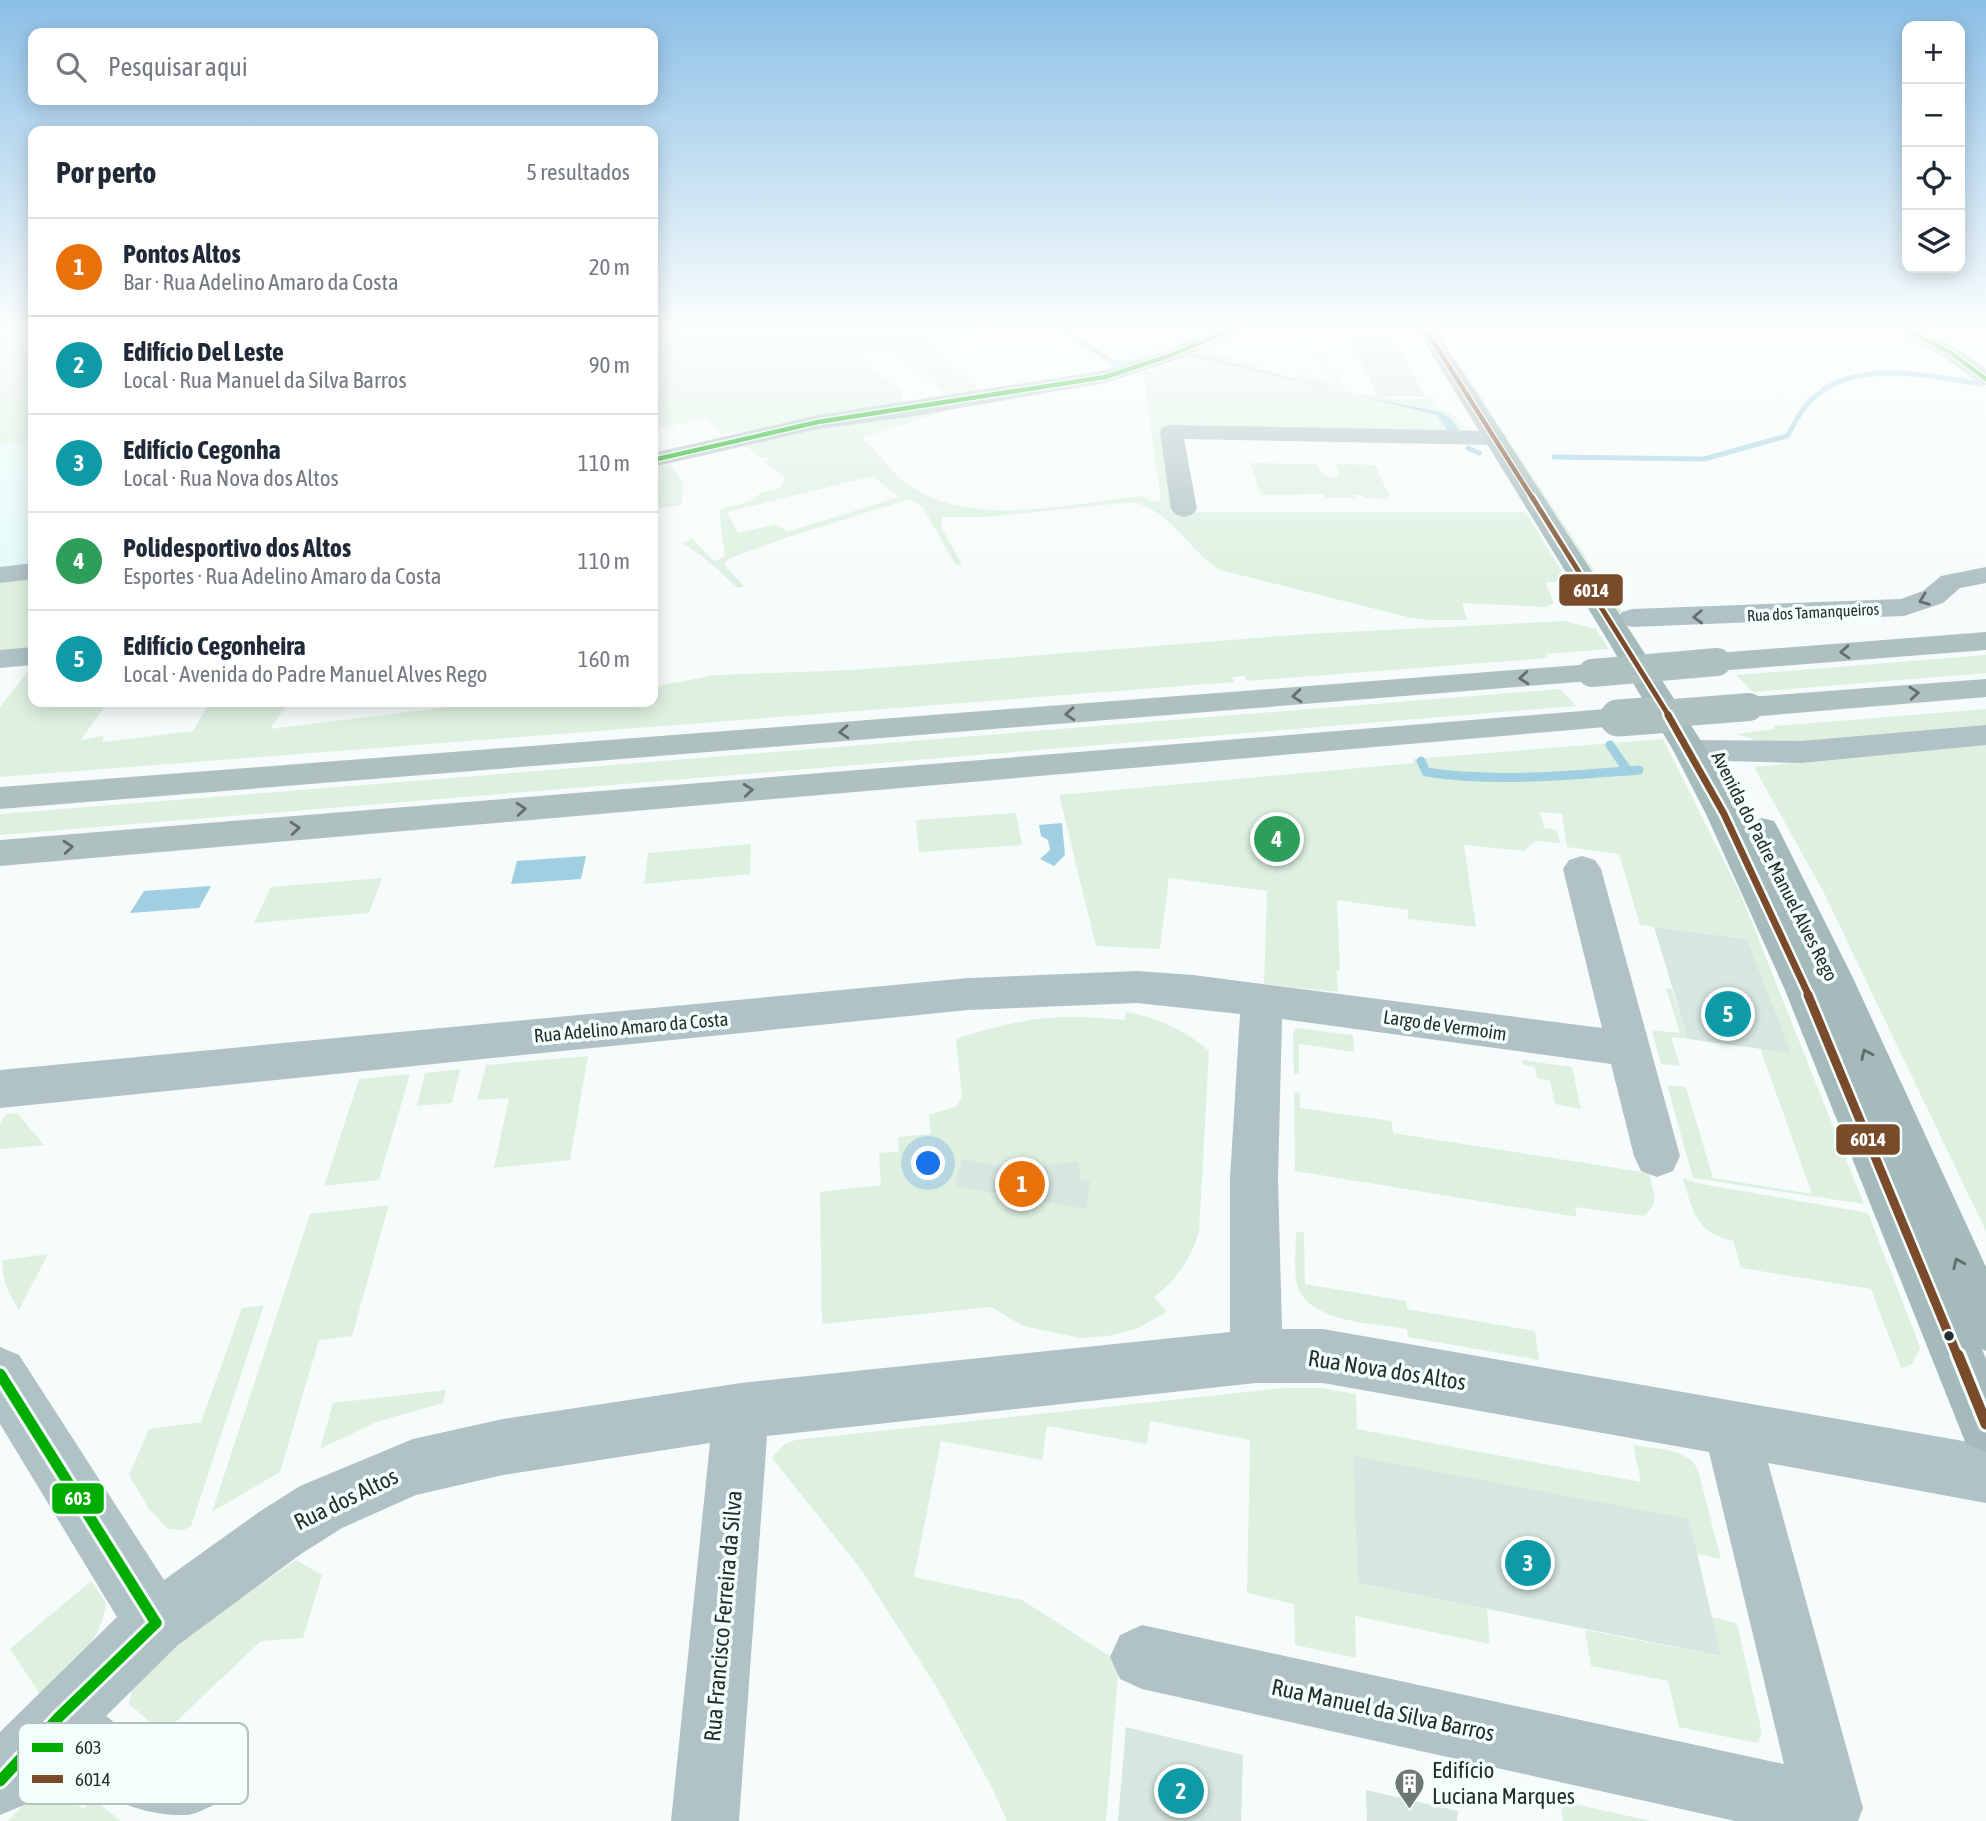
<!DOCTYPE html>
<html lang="pt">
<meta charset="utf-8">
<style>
body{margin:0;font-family:"Asap Condensed",sans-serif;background:#f2f2f3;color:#1f2937}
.controls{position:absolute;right:21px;top:21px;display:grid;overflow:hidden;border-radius:14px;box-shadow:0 4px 18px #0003}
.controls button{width:63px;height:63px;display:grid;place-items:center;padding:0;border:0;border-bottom:2px solid #e0e1e3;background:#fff;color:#1f2937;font:35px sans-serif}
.you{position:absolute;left:929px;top:1164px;width:24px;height:24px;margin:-18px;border:5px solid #fff;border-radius:50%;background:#1a73e8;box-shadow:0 0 0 10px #1a73e833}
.badge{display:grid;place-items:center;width:46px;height:46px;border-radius:50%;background:#7c3aed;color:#fff;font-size:23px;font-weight:700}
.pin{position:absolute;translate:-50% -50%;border:4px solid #fff;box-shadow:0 2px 7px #0006}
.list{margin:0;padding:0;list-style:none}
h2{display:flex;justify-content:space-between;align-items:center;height:91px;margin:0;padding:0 28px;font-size:30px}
h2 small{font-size:23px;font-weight:400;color:#747a83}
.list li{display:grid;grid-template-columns:46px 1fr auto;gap:21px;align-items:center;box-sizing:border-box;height:98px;padding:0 28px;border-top:2px solid #e0e1e3}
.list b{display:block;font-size:26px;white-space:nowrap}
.list p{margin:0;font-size:23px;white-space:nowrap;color:#747a83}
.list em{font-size:23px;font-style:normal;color:#747a83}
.icon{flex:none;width:38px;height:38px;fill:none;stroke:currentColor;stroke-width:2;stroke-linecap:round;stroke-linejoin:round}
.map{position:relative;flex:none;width:1986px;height:1821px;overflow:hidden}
.search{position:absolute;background:#fff;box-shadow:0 4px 18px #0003;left:28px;top:28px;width:630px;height:77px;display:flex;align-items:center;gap:18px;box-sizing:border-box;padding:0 24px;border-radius:14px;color:#747a83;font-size:26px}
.panel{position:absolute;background:#fff;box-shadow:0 4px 18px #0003;left:28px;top:126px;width:630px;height:581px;border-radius:14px}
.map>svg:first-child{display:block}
.built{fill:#e4fbf8}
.green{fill:#def1e1;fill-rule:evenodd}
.water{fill:#a0cfe2}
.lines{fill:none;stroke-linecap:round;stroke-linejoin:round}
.stream-far1{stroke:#a0cfe2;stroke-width:5}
.stream{stroke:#a0cfe2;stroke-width:9}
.building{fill:#d6e6e0}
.minor{fill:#b0c2c5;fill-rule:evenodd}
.major{fill:#a4babb;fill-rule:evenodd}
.highway{fill:#afc0c0;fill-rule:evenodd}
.highway-bridge-far1{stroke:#afc0c0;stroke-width:28}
.highway-bridge{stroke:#afc0c0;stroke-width:37}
.bus-1-far1-casing{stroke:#f3fffd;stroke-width:7}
.bus-1-casing{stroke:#f3fffd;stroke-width:17}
.bus-2-far4-casing{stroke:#f3fffd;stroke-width:7}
.bus-2-far3-casing{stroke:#f3fffd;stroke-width:9}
.bus-2-far2-casing{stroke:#f3fffd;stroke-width:12}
.bus-2-far1-casing{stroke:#f3fffd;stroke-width:14}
.bus-2-casing{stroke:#f3fffd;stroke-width:17}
.bus-1-far1{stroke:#00ac00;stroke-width:4.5}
.bus-1{stroke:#00ac00;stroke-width:11}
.bus-2-far4{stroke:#7a4b2a;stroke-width:4.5}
.bus-2-far3{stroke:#7a4b2a;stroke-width:5}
.bus-2-far2{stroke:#7a4b2a;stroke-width:7}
.bus-2-far1{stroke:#7a4b2a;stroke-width:9}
.bus-2{stroke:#7a4b2a;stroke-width:11}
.oneway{stroke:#637171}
.oneway2{stroke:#63706f}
.oneway3{stroke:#5e6e6d}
.bus-dot{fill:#242f2d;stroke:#f3fffd;stroke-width:2.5}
.labels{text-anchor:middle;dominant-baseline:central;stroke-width:7;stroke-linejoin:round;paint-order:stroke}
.far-street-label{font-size:16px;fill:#242f2d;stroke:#f3fffd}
.street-label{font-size:19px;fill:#242f2d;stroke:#f3fffd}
.near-street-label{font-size:23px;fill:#242f2d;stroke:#f3fffd}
.near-poi-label{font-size:23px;fill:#242f2d;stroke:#f3fffd;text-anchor:start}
.key{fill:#f3fffd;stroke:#b5c1bf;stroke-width:2}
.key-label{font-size:19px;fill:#242f2d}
.line-badge{stroke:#f3fffd;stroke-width:2.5}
.badge-label{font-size:19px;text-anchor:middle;font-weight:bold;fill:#fff}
</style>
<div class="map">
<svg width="1986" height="1821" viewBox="0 0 1986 1821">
<rect width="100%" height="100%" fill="#f6fcfb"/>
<path class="built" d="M33 442V563L0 567V444Z"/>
<g class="green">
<path d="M0 330H33V442L0 444Z"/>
<path d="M653 330H1019L925 344 986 394 952 399 893 349 854 356 899 389 906 407 721 434 706 418 653 430Z"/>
<path d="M1058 330C1083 330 1099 356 1123 362L1154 349 1189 330H1216C1183 344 1148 351 1116 370L1109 366 1114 364Z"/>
<path d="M1294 330 1303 338H1315L1317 342H1308L1317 356H1324L1331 371 1338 374 1347 392 1395 399H1433L1438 409 1450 412 1465 426 1459 430 1447 415 1359 396 1194 353 1205 349 1293 378 1302 374 1335 382Z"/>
<path d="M1189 355 1437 415 1447 430 1163 427 1175 512H1526L1568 582H1545L1554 603 1546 607 1462 603 1467 620H1430L1407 617 1220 570C1188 550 1173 512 1133 502L986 517H942L941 527 962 564 956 565 922 506 910 499 782 539 728 559 724 565 744 586 738 588 702 556 682 543 692 539 714 561 725 557 719 510 754 500 760 493 780 488 785 477 765 462 771 458H761L741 442 838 423 950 410 864 437 863 439C881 454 893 476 913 488 977 528 1071 503 1142 496L1151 501H1161L1143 372 1171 367 1172 363ZM873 476 899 497 787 532 776 524 738 533 727 512Z"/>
<path d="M1459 369 1463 370 1625 617 1621 618Z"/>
<path d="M1250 463 1318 464 1322 475 1337 478V475H1340L1336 464 1375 465 1389 495 1387 496 1388 499 1365 498 1363 495H1354L1355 498H1325L1324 494 1261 495Z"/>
<path d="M669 464 680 477 679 480H683L682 505 653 509V469Z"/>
<path d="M33 578V648L0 650V583Z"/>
<path d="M1564 621 1596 629 1609 649 1546 654 1548 658 1247 681 1244 676 1232 677 1234 682 0 777V707L33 665V702H108L81 740 103 736V742L193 731 210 702H289L270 729 441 708 445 702H653V687L715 675 853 670 1306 634Z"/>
<path d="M1986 655V673L1753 692 1736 675Z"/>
<path d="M1560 689 1576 706 0 835V814Z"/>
<path d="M1986 709V729L1766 744 1737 734 1775 729 1774 726Z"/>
<path d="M1663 739 1741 895 1864 1204 1693 1178 1667 1085 1686 1087 1713 1178 1812 1194 1760 1048 1790 1052 1747 939 1640 925 1619 854 1567 847 1562 814 1540 812 1544 828 1557 830 1560 843 1536 841 1524 851 1464 845 1476 927 1408 919V910L1337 900 1340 970H1337L1338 992 1264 984 1267 891 1169 878 1160 949 1096 946 1059 795 1414 763 1413 759Z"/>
<path d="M1986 742V1231L1823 891 1754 767Z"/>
<path d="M1016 813 1022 845 919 852 916 820Z"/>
<path d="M751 844 750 874 644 884 648 853Z"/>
<path d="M382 878 369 913 254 923 271 887Z"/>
<path d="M1666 988 1672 989 1688 1039 1671 1037 1680 1066 1661 1064 1652 1030 1680 1033Z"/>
<path d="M1126 1012C1157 1017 1185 1030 1209 1051L1199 1232C1191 1258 1176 1281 1154 1297L1167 1312 1136 1329 1108 1336 1080 1338 1023 1326 991 1307 822 1324 820 1192 881 1185 879 1153 899 1151 898 1137 931 1134 929 1115 957 1106 962 1096 956 1039C1018 1018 1059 1013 1124 1020Z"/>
<path d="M1296 1028 1353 1035 1354 1052 1299 1044V1074H1294L1293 1033Z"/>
<path d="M588 1056 570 1160 494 1168 509 1098 477 1100 486 1065Z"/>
<path d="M1522 1060 1572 1067 1581 1109 1555 1104 1550 1081 1537 1078 1535 1067 1523 1065Z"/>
<path d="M460 1069 452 1103 417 1106 425 1073Z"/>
<path d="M410 1074 379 1180 324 1186 359 1079Z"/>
<path d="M1294 1092 1300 1093V1108L1392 1121 1393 1133 1649 1173C1653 1191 1661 1205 1643 1216L1575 1207 1577 1217 1295 1171Z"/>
<path d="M17 1113 44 1145 0 1149V1125L6 1114Z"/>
<path d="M1683 1178 1696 1183 1868 1213 1917 1339 1920 1349 1911 1365 1901 1368 1871 1289 1741 1268 1733 1241C1696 1233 1692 1210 1683 1178Z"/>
<path d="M389 1205 352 1336 319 1340 280 1472 212 1512 310 1214Z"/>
<path d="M1296 1231 1304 1233 1305 1284 1406 1301 1407 1309 1535 1331 1539 1360 1408 1337 1407 1329C1373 1323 1303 1323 1296 1280 1294 1264 1296 1247 1296 1231Z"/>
<path d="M48 1254 19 1310C10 1295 0 1278 3 1260Z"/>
<path d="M264 1305 191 1526 184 1530 168 1529 149 1509 129 1475 149 1429 201 1422 242 1308Z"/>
<path d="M1283 1388H1321L1356 1394 1357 1429 1641 1482 1633 1445C1654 1449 1689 1448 1698 1470L1721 1559 1697 1554 1689 1519 1358 1583 1487 1609 1490 1644 1355 1616 1356 1658 1295 1645 1294 1604 1247 1593 1250 1440 1150 1421 1147 1444 1047 1426 1042 1460 941 1441 914 1577 1022 1600 1119 1662 1106 1821H1007L992 1788 936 1686 860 1568 772 1458 783 1445 795 1440Z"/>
<path d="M446 1390 443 1403 376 1422 320 1449 333 1403Z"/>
<path d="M296 1560 322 1575 303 1638 261 1641 163 1734 156 1736 141 1731 149 1721 129 1704 132 1688 192 1632Z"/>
<path d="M91 1581 106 1603C102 1644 68 1667 40 1694L10 1649Z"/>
<path d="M1711 1617 1737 1623 1762 1733 1757 1743 1679 1727 1668 1681 1591 1666 1585 1630 1720 1656Z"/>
<path d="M50 1791H63L83 1809 92 1798 121 1821H8L29 1799Z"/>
<path d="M1561 1801 1651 1821H1563Z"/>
</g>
<g class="water">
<path d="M1194 353 1359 396 1441 412 1451 419 1459 430H1447L1437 415 1189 355Z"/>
<path d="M1062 823 1065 855 1054 866 1040 859 1050 850 1048 840 1041 836 1039 825Z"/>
<path d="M586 856 581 879 511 884 517 861Z"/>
<path d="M211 886 199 908 130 913 144 891Z"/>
</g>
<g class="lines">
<g class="stream-far1">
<path d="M1062 330 1114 363H1132"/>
<path d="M1468 448 1479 453"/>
<path d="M1554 457 1704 459 1787 436C1794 425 1799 413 1808 403 1851 356 1927 376 1981 384"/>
</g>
<g class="stream">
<path d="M1610 745 1628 771"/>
<path d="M1421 761 1426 772C1497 783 1568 775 1639 770"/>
</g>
</g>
<g class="building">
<path d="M1345 330H1385L1391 340H1395L1424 397 1378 396Z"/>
<path d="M1654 927 1747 939 1791 1053 1688 1039Z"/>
<path d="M962 1159 1013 1168 1078 1162 1081 1180 1090 1181 1086 1209 1039 1201 1005 1204 1004 1195 955 1186Z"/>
<path d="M1353 1456 1689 1519 1721 1656 1358 1583Z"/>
<path d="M1126 1727 1243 1755 1241 1821H1118Z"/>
<path d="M1366 1790 1458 1811 1457 1821H1367Z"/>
</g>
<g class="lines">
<g class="minor">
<path d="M1216 330H1242L1239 334 1173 361 1105 383 908 417 818 429 653 467V453L818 415 1101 371 1159 353Z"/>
<path d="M1897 330C1932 327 1959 349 1986 369V385L1979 383 1944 357 1900 334Z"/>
<path d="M1171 425 1495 431 1503 433 1506 438 1503 443 1495 445 1184 439 1197 509 1193 514 1184 517 1175 514 1171 509 1160 432 1163 427Z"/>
<path d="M33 563V579L0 583V567Z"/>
<path d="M1986 567V583L1960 588 1943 603 1904 616 1632 627 1622 624 1618 618 1622 612 1632 609 1901 599 1923 591 1941 576Z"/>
<path d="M33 647V665L0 668V650Z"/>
<path d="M1986 725V745L1801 763 1690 760 1678 757 1673 750 1678 743 1690 740 1801 741Z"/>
<path d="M1582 856 1595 860 1601 869 1680 1156 1673 1171 1657 1177 1641 1171 1634 1156 1611 1064 1282 1019 1278 1179 1282 1329H1323L1986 1445V1503L1768 1463 1863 1808 1858 1821H1735L1142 1689 1120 1679 1110 1657 1120 1635 1142 1625 1784 1764 1709 1452 1323 1383H1256L767 1436 739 1821H671L710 1443 503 1475 416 1495 342 1528 301 1554 178 1645 106 1716 142 1743 188 1748 212 1758 222 1782 212 1806C204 1809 194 1815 186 1815 141 1817 93 1794 60 1764L24 1805 0 1815V1732L117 1617 0 1424V1347L19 1355 164 1580 259 1512 300 1486 413 1439 503 1419 741 1383 1230 1332V1179L1240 1014 1137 1003 968 1010 0 1108V1070L968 978 1137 971 1193 975 1602 1028 1563 869 1569 860Z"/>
</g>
<path class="major" d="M1417 330H1436L1707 750 1747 824 1761 818 1774 821 1779 830 1853 978 1986 1267V1351L1982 1349 1986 1359V1452L1966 1444 1785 990 1706 814 1673 750 1605 636Z"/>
<g class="highway">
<path d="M1986 632V650L1717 671 1706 668 1702 662 1706 656 1717 653Z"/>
<path d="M1592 664 1603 666 1607 673 1603 680 0 809V787Z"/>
<path d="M1986 679V697L1749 717 1738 714 1733 707 1738 700 1749 697Z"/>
<path d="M1618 708 1629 711 1634 718 1629 725 0 866V840Z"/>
</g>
<g class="highway-bridge-far1">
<path d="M1592 673 1717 662"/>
<path d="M1637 716 1749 707"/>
</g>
<path class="highway-bridge" d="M1618 718 1658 715"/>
<defs>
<g id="bus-1-far1">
<path d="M1907 330 1951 353 1986 379"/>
<path d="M653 460 818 422 1105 377 1166 357 1232 330"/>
</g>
<g id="bus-1">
<path d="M0 1374 156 1623"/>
<path d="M0 1781 59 1717 156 1623"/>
</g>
<path id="bus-2-far4" d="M1426 330 1533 499"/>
<path id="bus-2-far3" d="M1532 497 1669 716"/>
<path id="bus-2-far2" d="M1668 715 1724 814 1809 996"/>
<path id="bus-2-far1" d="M1808 995 1958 1357"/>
<path id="bus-2" d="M1958 1355 1986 1424"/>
</defs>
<use href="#bus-1-far1" class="bus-1-far1-casing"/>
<use href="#bus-1" class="bus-1-casing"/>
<use href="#bus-2-far4" class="bus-2-far4-casing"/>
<use href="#bus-2-far3" class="bus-2-far3-casing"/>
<use href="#bus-2-far2" class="bus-2-far2-casing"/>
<use href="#bus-2-far1" class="bus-2-far1-casing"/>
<use href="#bus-2" class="bus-2-casing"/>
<use href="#bus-1-far1" class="bus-1-far1"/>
<use href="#bus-1" class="bus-1"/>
<use href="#bus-2-far4" class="bus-2-far4"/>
<use href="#bus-2-far3" class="bus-2-far3"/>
<use href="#bus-2-far2" class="bus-2-far2"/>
<use href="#bus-2-far1" class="bus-2-far1"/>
<use href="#bus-2" class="bus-2"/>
</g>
<defs><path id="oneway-chevron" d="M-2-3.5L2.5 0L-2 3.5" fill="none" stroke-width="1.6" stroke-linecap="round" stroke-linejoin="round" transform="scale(1.75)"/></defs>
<g class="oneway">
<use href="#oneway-chevron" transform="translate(1924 600) rotate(159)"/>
<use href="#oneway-chevron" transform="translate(1698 617) rotate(178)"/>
</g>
<g class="oneway2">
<use href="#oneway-chevron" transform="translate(1845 652) rotate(176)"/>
<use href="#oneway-chevron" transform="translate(1524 678) rotate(175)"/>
<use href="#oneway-chevron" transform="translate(1914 693) rotate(-5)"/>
<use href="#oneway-chevron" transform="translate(1297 696) rotate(175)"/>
<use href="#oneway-chevron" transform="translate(1070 714) rotate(176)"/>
<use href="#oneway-chevron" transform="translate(844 732) rotate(176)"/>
<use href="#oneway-chevron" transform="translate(748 790) rotate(-5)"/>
<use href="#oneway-chevron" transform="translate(521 809) rotate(-5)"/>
<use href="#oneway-chevron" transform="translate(295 828) rotate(-5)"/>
<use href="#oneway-chevron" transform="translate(68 847) rotate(-5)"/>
</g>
<g class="oneway3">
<use href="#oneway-chevron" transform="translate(1866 1054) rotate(-114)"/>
<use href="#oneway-chevron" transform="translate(1958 1263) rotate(-114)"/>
</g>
<linearGradient id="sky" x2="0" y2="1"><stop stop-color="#8bbfe6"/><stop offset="0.56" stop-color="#fbfefd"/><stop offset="1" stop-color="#fbfefd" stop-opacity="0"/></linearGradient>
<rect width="1986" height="585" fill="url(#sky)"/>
<defs>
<symbol id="building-pin" viewBox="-11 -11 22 30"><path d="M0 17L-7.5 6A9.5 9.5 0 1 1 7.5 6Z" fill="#6e7775" stroke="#f3fffd"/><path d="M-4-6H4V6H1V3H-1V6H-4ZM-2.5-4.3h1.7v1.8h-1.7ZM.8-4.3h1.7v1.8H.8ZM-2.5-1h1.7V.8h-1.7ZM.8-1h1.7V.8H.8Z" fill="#fff"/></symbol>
</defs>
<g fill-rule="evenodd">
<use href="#building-pin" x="1392" y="1766" width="35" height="47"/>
</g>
<circle class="bus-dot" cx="1949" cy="1336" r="6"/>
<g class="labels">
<g class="far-street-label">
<text transform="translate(1813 612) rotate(-3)">Rua dos Tamanqueiros</text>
</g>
<g class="street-label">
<text transform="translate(1775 866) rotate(63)">Avenida do Padre Manuel Alves Rego</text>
<text transform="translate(1445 1025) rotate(8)">Largo de Vermoim</text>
<text transform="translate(631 1027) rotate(-5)">Rua Adelino Amaro da Costa</text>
</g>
<g class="near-street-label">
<text transform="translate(1387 1370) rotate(9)">Rua Nova dos Altos</text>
<text transform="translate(346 1499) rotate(-26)">Rua dos Altos</text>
<text transform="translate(723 1616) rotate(-85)">Rua Francisco Ferreira da Silva</text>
<text transform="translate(1383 1710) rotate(12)">Rua Manuel da Silva Barros</text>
</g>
<g class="near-poi-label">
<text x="1432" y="1770">Edifício<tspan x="1432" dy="26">Luciana Marques</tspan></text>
</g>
</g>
<rect x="18" y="1723" width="230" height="81" rx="10" class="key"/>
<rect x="32" y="1743" width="31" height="9" fill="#00ac00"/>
<rect x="32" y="1775" width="31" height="8" fill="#7a4b2a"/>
<g class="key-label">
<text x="75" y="1754">603</text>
<text x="75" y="1786">6014</text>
</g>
<g class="line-badge">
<rect x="1558" y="573" width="66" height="34" rx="7" fill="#7a4b2a"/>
<rect x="1835" y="1123" width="66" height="33" rx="7" fill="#7a4b2a"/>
<rect x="51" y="1482" width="54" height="33" rx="7" fill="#00ac00"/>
</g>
<g class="badge-label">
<text x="1591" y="597">6014</text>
<text x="1868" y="1146">6014</text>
<text x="78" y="1505">603</text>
</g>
</svg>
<div class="controls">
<button>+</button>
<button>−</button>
<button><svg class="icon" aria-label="locate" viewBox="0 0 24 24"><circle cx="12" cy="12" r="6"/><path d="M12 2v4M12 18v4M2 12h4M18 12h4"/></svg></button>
<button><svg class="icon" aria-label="layers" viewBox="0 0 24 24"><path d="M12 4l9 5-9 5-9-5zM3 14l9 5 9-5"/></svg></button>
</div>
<div class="you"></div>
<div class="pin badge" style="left:1022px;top:1184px;background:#e8710a">1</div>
<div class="pin badge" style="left:1181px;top:1791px;background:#0f9aa8">2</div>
<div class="pin badge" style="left:1528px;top:1563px;background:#0f9aa8">3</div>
<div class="pin badge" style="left:1277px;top:839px;background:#2e9e5b">4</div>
<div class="pin badge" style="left:1728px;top:1014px;background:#0f9aa8">5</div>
<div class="search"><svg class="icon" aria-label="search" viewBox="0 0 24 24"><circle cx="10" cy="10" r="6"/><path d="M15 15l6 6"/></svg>Pesquisar aqui</div>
<section class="panel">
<h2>Por perto<small>5 resultados</small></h2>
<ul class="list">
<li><span class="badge" style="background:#e8710a">1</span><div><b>Pontos Altos</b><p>Bar · Rua Adelino Amaro da Costa</p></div><em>20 m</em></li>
<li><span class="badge" style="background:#0f9aa8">2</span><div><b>Edifício Del Leste</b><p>Local · Rua Manuel da Silva Barros</p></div><em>90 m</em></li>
<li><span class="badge" style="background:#0f9aa8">3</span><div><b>Edifício Cegonha</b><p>Local · Rua Nova dos Altos</p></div><em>110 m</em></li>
<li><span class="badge" style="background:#2e9e5b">4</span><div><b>Polidesportivo dos Altos</b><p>Esportes · Rua Adelino Amaro da Costa</p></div><em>110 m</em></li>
<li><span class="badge" style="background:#0f9aa8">5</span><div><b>Edifício Cegonheira</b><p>Local · Avenida do Padre Manuel Alves Rego</p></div><em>160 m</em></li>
</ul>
</section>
</div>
